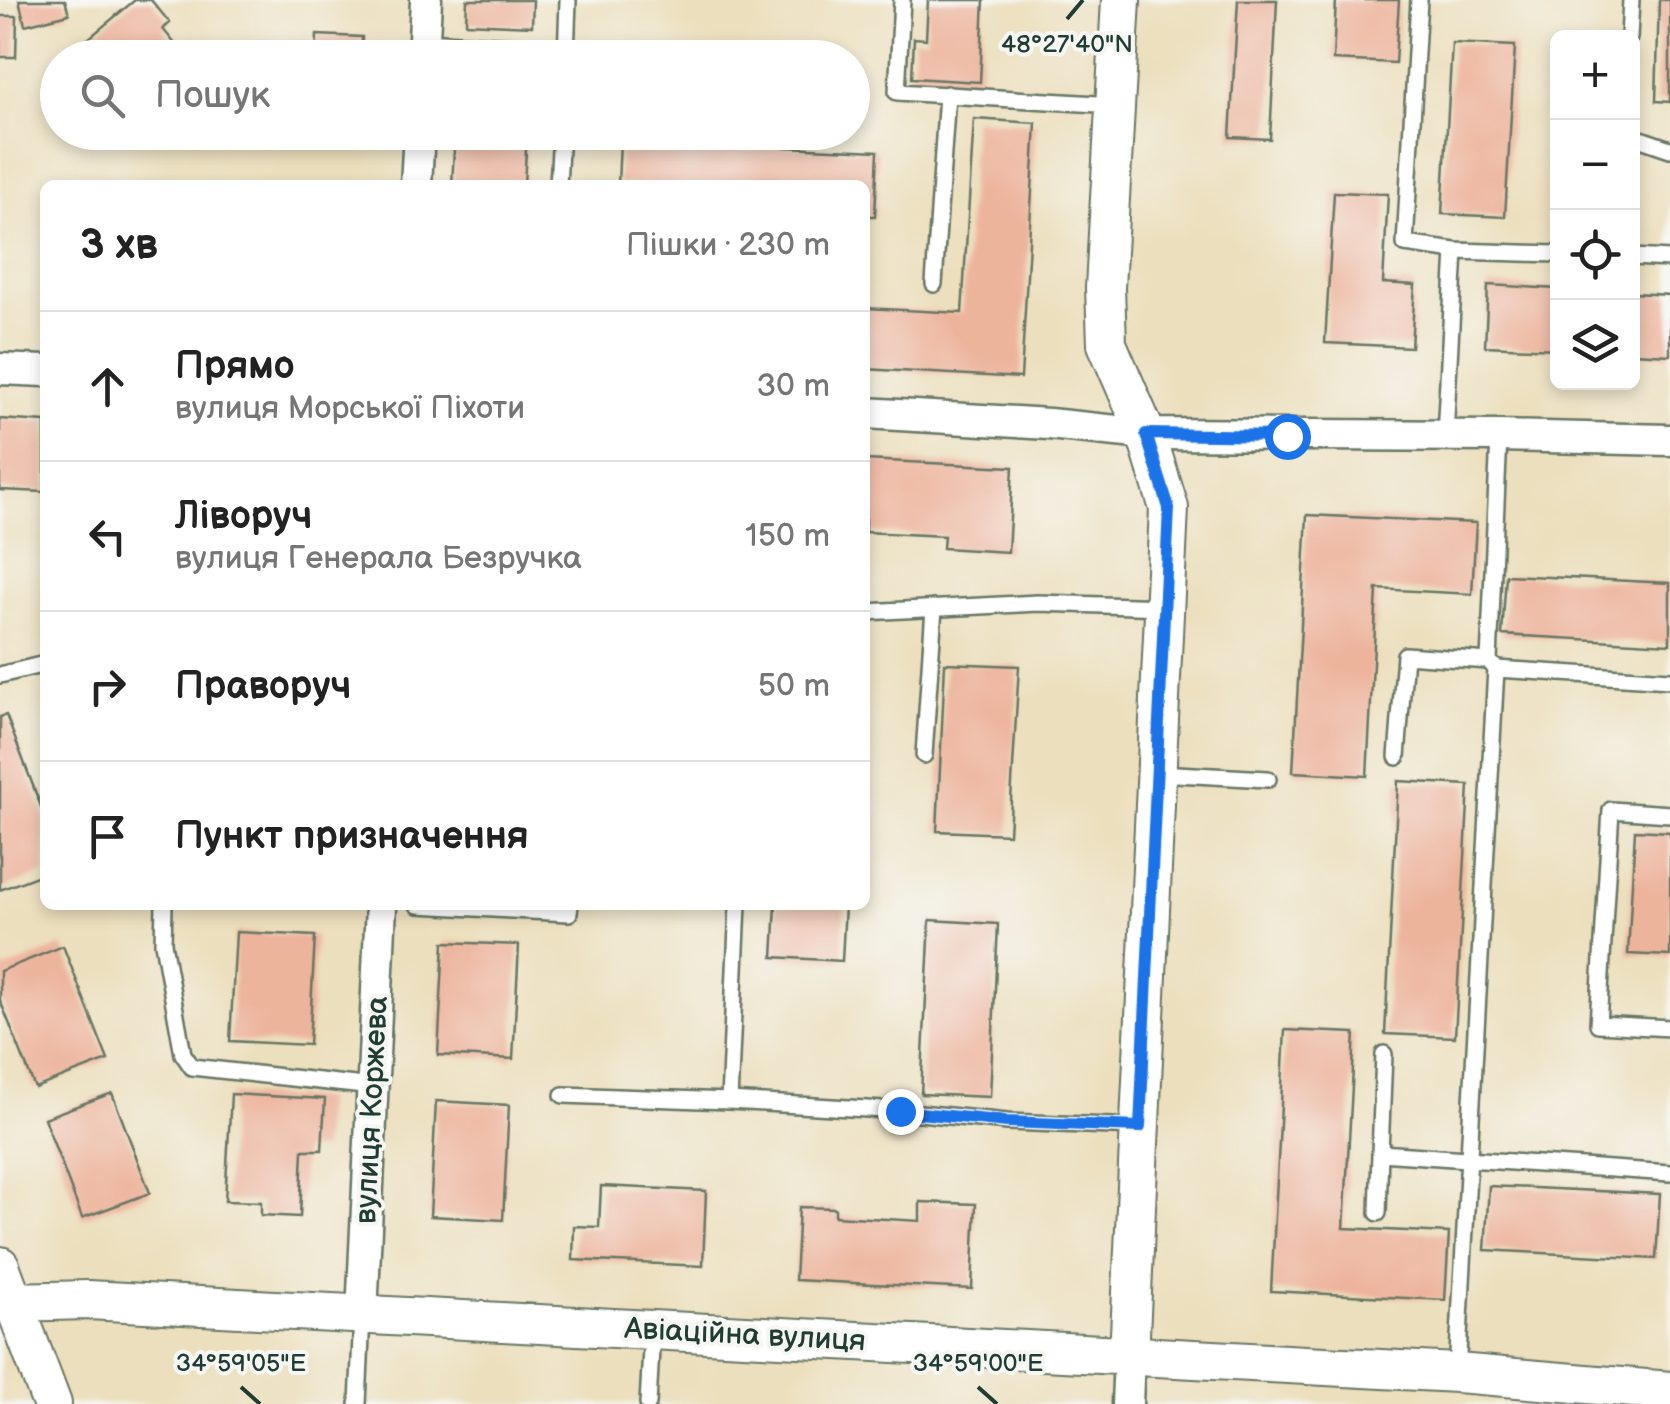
<!DOCTYPE html>
<html lang="uk">
<meta charset="utf-8">
<style>
body{margin:0;font-family:"Balsamiq Sans",sans-serif;background:#f2f2f2;color:#222}
.controls{position:absolute;right:30px;top:30px;display:grid;overflow:hidden;border-radius:15px;box-shadow:0 5px 15px #0003}
.controls button{width:90px;height:90px;display:grid;place-items:center;padding:0;border:0;border-bottom:2px solid #e0e0e0;background:#fff;color:#222;font:50px sans-serif}
.stop{position:absolute;width:30px;height:30px;margin:-22px;border:8px solid #1a73e8;border-radius:50%;background:#fff}
.stop.end{background:#1a73e8;border-color:#fff;box-shadow:0 2px 10px #0008}
.list{margin:0;padding:0;list-style:none}
h2{display:flex;justify-content:space-between;align-items:center;height:130px;margin:0;padding:0 40px;font-size:42px}
h2 small{font-size:32px;font-weight:400;color:#767676}
.list li{display:grid;grid-template-columns:65px 1fr auto;gap:30px;align-items:center;box-sizing:border-box;height:150px;padding:0 40px;border-top:2px solid #e0e0e0}
.list b{display:block;font-size:38px;white-space:nowrap}
.list p{margin:0;font-size:32px;white-space:nowrap;color:#767676}
.list em{font-size:32px;font-style:normal;color:#767676}
.icon{flex:none;width:55px;height:55px;fill:none;stroke:currentColor;stroke-width:2;stroke-linecap:round;stroke-linejoin:round}
.map{position:relative;flex:none;width:1670px;height:1404px;overflow:hidden}
.search{position:absolute;background:#fff;box-shadow:0 5px 15px #0003;left:40px;top:40px;width:830px;height:110px;display:flex;align-items:center;gap:25px;box-sizing:border-box;padding:0 35px;border-radius:55px;color:#767676;font-size:38px}
.panel{position:absolute;background:#fff;box-shadow:0 5px 15px #0003;left:40px;top:180px;width:830px;height:730px;border-radius:15px}
.map>svg:first-child{display:block}
.building{fill:#edb49c}
.lines{fill:none;stroke-linecap:round;stroke-linejoin:round}
.service-casing{stroke:#677664;stroke-width:20}
.minor-casing{stroke:#677664;stroke-width:35}
.tertiary-casing{stroke:#677664;stroke-width:42}
.service{stroke:#fff;stroke-width:15}
.minor{stroke:#fff;stroke-width:30}
.tertiary{stroke:#fff;stroke-width:38}
.route{stroke:#1a73e8;stroke-width:12}
.ticks{fill:none;stroke:#1f3d34;stroke-width:4}
.labels{text-anchor:middle;dominant-baseline:central;stroke-width:8;stroke-linejoin:round;paint-order:stroke}
.street-label{font-size:30px;fill:#1f3d34;stroke:#f6f6f2}
.ticks-label{font-size:25px;text-anchor:middle;fill:#1f3d34;stroke:#f6f6f2;stroke-width:8;stroke-linejoin:round;paint-order:stroke}
</style>
<div class="map">
<svg width="1670" height="1404" viewBox="0 0 1670 1404">
<rect width="100%" height="100%" fill="#f6f6f2"/>
<filter id="ink" filterUnits="userSpaceOnUse"><feTurbulence type="fractalNoise" baseFrequency=".01" numOctaves="2"/><feDisplacementMap in="SourceGraphic" scale="20" xChannelSelector="R" yChannelSelector="G"/><feConvolveMatrix kernelMatrix="1 2 1 2 8 2 1 2 1" color-interpolation-filters="sRGB"/></filter>
<filter id="wash" filterUnits="userSpaceOnUse"><feTurbulence type="fractalNoise" baseFrequency=".0048" numOctaves="4" result="noise"/><feDisplacementMap in="SourceGraphic" scale="40" xChannelSelector="R" yChannelSelector="G"/><feGaussianBlur stdDeviation="2.25" result="paint"/><feColorMatrix in="noise" values="0 0 0 0 0 0 0 0 0 0 0 0 0 0 0 0 0 1.4 0 .05"/><feComposite in="paint" operator="in"/></filter>
<g filter="url(#wash)">
<rect width="100%" height="100%" fill="#ecdfbd"/>
<g id="blocks">
<g class="building">
<path d="M19 0H65L69 14 25 25Z"/>
<path d="M135 0H151L170 23 163 29 184 55 159 58 147 43 129 58H65Z"/>
<path d="M467 0H533L532 26 466 23Z"/>
<path d="M928 0H984L980 82 912 78 914 38 926 39Z"/>
<path d="M1238 0H1277L1270 139 1230 137Z"/>
<path d="M1336 0H1399L1395 63 1333 60Z"/>
<path d="M1659 0H1670V102L1656 101Z"/>
<path d="M0 16H17L16 57H0Z"/>
<path d="M317 35 362 37 361 58H316Z"/>
<path d="M1452 43 1515 46 1505 217 1442 214Z"/>
<path d="M974 119 1036 123 1021 378 865 369V308L962 313Z"/>
<path d="M313 132H358V139L313 138Z"/>
<path d="M455 132H527L524 185H452Z"/>
<path d="M620 140 878 151 875 216H865V185H618Z"/>
<path d="M1334 192 1388 194 1383 283 1415 285 1411 347 1325 343Z"/>
<path d="M1488 285 1558 289V349L1485 346Z"/>
<path d="M1632 293 1670 295V355L1632 353Z"/>
<path d="M0 419 45 422V492L0 490Z"/>
<path d="M865 460 1013 467 1008 552 943 548 944 536 865 532Z"/>
<path d="M1307 515 1476 523 1472 594 1377 589 1367 776 1293 772Z"/>
<path d="M1506 575 1670 583V644L1502 635Z"/>
<path d="M945 663 1019 666 1009 834 937 831Z"/>
<path d="M6 715 45 817V873L0 890V717Z"/>
<path d="M1398 781 1469 785 1455 1037 1385 1034Z"/>
<path d="M1635 830 1670 832V956L1628 954Z"/>
<path d="M776 905H845L842 961 773 957Z"/>
<path d="M930 920 998 924 990 1097 921 1094Z"/>
<path d="M236 932 315 936 309 1045 230 1041Z"/>
<path d="M444 942 519 945 513 1059 438 1055Z"/>
<path d="M63 946 108 1060 35 1088 0 1000V971Z"/>
<path d="M1285 1030 1355 1033 1344 1228 1449 1233 1445 1300 1271 1291Z"/>
<path d="M112 1093 150 1193 82 1218 44 1118Z"/>
<path d="M231 1094 325 1099 322 1150H303L300 1217 261 1215V1202L225 1201Z"/>
<path d="M436 1101 509 1105 503 1220 430 1216Z"/>
<path d="M601 1186 706 1191 703 1266 573 1260 574 1226 599 1227Z"/>
<path d="M1489 1186 1660 1194 1656 1259 1485 1250Z"/>
<path d="M920 1202 976 1204 972 1289 795 1280 799 1207 835 1208V1216L920 1221Z"/>
</g>
</g>
</g>
<g filter="url(#ink)">
<use href="#blocks" fill-opacity="0" stroke="#677664" stroke-width="2.5"/>
<g class="lines">
<defs>
<g id="service">
<path d="M902 0 897 92 1115 105"/>
<path d="M1419 0 1405 244 1455 251 1558 254"/>
<path d="M1629 38 1631 0"/>
<path d="M424 41 566 49"/>
<path d="M566 58 568 0"/>
<path d="M1632 136 1670 149"/>
<path d="M558 185 561 132"/>
<path d="M1632 257 1670 259"/>
<path d="M934 284 947 94"/>
<path d="M1445 436 1455 251"/>
<path d="M865 612 1038 603 1166 607"/>
<path d="M1496 669 1670 680"/>
<path d="M0 675 45 664"/>
<path d="M924 755 934 608"/>
<path d="M1397 757 1405 655 1489 661"/>
<path d="M1158 773 1268 779"/>
<path d="M1670 814 1611 810 1598 1024 1670 1028"/>
<path d="M164 905 163 943 183 1054 192 1067 373 1087"/>
<path d="M418 905 569 913 570 905"/>
<path d="M1384 1054 1380 1153 1670 1173"/>
<path d="M563 1095 729 1101 901 1111 1007 1122 1138 1127"/>
<path d="M729 1101 738 905"/>
<path d="M1378 1213 1380 1153"/>
<path d="M1457 1373 1496 669 1489 661 1499 436"/>
<path d="M358 1404 362 1315"/>
<path d="M648 1404 652 1331"/>
</g>
<g id="minor">
<path d="M423 58 426 0"/>
<path d="M416 185 419 132"/>
<path d="M0 369 45 371"/>
<path d="M865 413 1049 424 1146 434 1499 436 1670 440"/>
<path d="M362 1315 381 905"/>
<path d="M1127 1404 1129 1356"/>
</g>
<g id="tertiary">
<path d="M1121 0 1105 288 1107 344 1146 434 1169 508 1129 1356"/>
<path d="M0 1266 52 1404"/>
<path d="M13 1302 88 1300 1457 1373 1670 1391"/>
</g>
</defs>
<use href="#service" class="service-casing"/>
<use href="#minor" class="minor-casing"/>
<use href="#tertiary" class="tertiary-casing"/>
<use href="#service" class="service"/>
<use href="#minor" class="minor"/>
<use href="#tertiary" class="tertiary"/>
</g>
</g>
<g class="lines" filter="url(#ink)">
<path class="route" d="M900 1111 1007 1122 1140 1127 1169 508 1146 434 1287 436"/>
</g>
<path class="ticks" d="M1067 19 1083 0M241 1387 260 1404M978 1387 997 1404"/>
<g class="labels">
<g class="street-label">
<text transform="translate(372 1110) rotate(-87)">вулиця Коржева</text>
<text transform="translate(745 1335) rotate(3)">Авіаційна вулиця</text>
</g>
</g>
<g class="ticks-label">
<text x="1067" y="52">48°27'40"N</text>
<text x="241" y="1371">34°59'05"E</text>
<text x="978" y="1371">34°59'00"E</text>
</g>
</svg>
<div class="controls">
<button>+</button>
<button>−</button>
<button><svg class="icon" aria-label="locate" viewBox="0 0 24 24"><circle cx="12" cy="12" r="6"/><path d="M12 2v4M12 18v4M2 12h4M18 12h4"/></svg></button>
<button><svg class="icon" aria-label="layers" viewBox="0 0 24 24"><path d="M12 4l9 5-9 5-9-5zM3 14l9 5 9-5"/></svg></button>
</div>
<div class="stop" style="left:1287px;top:436px"></div>
<div class="stop end" style="left:900px;top:1111px"></div>
<div class="search"><svg class="icon" aria-label="search" viewBox="0 0 24 24"><circle cx="10" cy="10" r="6"/><path d="M15 15l6 6"/></svg>Пошук</div>
<section class="panel">
<h2>3 хв<small>Пішки · 230 m</small></h2>
<ul class="list">
<li><svg class="icon" aria-label="ahead" viewBox="0 0 24 24"><path d="M12 20V5M6 11l6-6 6 6"/></svg><div><b>Прямо</b><p>вулиця Морської Піхоти</p></div><em>30 m</em></li>
<li><svg class="icon" aria-label="left" viewBox="0 0 24 24"><path d="M17 20v-9H6M10 6l-5 5 5 5"/></svg><div><b>Ліворуч</b><p>вулиця Генерала Безручка</p></div><em>150 m</em></li>
<li><svg class="icon" aria-label="right" viewBox="0 0 24 24"><path d="M7 20v-9h11M14 6l5 5-5 5"/></svg><div><b>Праворуч</b></div><em>50 m</em></li>
<li><svg class="icon" aria-label="arrive" viewBox="0 0 24 24"><path d="M6 21V4h12l-3 4 3 4H6"/></svg><div><b>Пункт призначення</b></div></li>
</ul>
</section>
</div>
